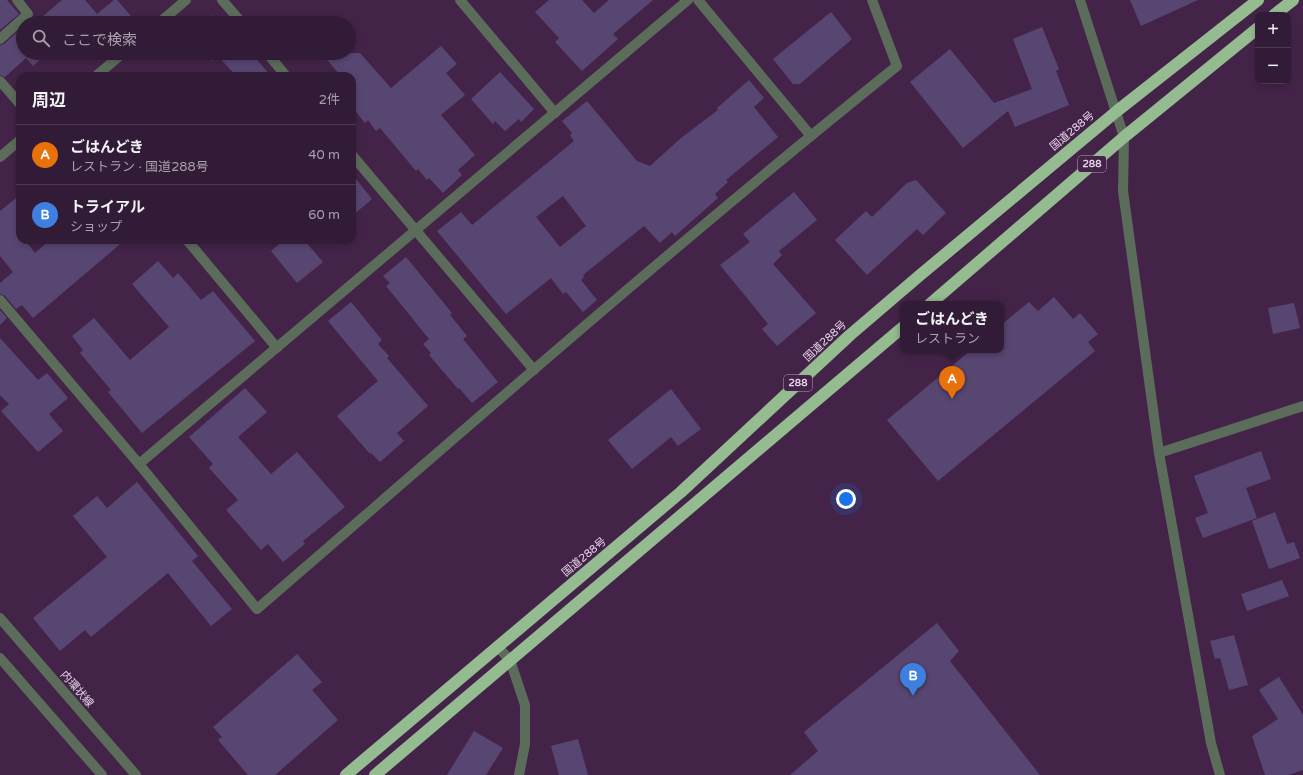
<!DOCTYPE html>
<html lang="ja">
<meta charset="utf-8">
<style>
body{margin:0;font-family:"Varela Round","Noto Sans JP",sans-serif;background:#3d2842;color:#f1f3f6}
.controls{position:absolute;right:12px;top:12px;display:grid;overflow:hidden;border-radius:8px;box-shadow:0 2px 6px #0003}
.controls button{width:36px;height:36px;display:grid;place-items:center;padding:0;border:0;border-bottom:1px solid #4d3951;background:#321b36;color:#f1f3f6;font:20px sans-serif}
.you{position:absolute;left:846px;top:499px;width:14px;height:14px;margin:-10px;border:3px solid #fff;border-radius:50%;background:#1a73e8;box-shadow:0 0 0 6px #1a73e833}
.badge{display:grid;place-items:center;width:26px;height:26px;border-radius:50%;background:#2563eb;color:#fff;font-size:13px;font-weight:700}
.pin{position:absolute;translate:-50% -33px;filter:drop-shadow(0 1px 2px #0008)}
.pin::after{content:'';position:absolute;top:21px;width:14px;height:12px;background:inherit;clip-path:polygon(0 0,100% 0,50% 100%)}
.popup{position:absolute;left:900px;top:301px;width:104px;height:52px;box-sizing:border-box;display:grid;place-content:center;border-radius:8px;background:#321b36;filter:drop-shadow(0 1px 3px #0005);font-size:13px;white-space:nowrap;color:#a8a1ad}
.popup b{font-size:15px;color:#f1f3f6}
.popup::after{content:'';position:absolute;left:50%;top:100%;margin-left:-8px;border:8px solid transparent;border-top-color:#321b36}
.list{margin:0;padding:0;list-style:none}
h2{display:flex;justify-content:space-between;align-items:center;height:52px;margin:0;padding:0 16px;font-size:17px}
h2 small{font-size:13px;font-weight:400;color:#a8a1ad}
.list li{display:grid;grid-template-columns:26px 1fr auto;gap:12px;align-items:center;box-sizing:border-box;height:60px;padding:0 16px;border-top:1px solid #4d3951}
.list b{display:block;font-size:15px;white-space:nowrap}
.list p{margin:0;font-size:13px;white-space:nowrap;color:#a8a1ad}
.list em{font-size:13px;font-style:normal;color:#a8a1ad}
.icon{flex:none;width:22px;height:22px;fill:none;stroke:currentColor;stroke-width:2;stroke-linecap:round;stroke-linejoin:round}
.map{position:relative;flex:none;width:1303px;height:775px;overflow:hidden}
.search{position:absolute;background:#321b36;box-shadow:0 2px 6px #0003;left:16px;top:16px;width:340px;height:44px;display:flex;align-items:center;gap:10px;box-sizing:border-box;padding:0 14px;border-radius:22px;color:#a8a1ad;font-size:15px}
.panel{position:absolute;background:#321b36;box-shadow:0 2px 6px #0003;left:16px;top:72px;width:340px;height:172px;border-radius:12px}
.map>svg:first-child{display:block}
.building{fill:#584672;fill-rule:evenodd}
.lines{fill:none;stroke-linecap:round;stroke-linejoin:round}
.minor{stroke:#5c6c5b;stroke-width:10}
.highway{stroke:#95bc91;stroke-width:12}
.labels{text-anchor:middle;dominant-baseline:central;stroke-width:3.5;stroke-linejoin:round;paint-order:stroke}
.shield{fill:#432448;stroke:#b69eb9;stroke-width:1}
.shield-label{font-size:10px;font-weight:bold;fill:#e7d3e9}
.street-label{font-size:11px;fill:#e7d3e9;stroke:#432448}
</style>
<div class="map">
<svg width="1303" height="775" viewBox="0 0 1303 775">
<rect width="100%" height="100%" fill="#432448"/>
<g class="building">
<path d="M0 0H7L19 14 0 30Z"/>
<path d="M62 0H85L97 14 114 0H117L131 16 123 23H35Z"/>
<path d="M549 0H582L594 13 609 0H653L613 34 618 39 582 71 555 42 559 38 535 12Z"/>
<path d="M1130 0H1198L1141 26Z"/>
<path d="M831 12 852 39 800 84H793L773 59Z"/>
<path d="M211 15 219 23H202Z"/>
<path d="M23 27V53H48L33 66 26 58 5 77 0 75V45L4 44Z"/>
<path d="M1042 27 1059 69 1056 71 1069 105 1015 127 1008 111 963 148 910 82 950 49 994 103 1032 89 1013 39Z"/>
<path d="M441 46 457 64 446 73 465 95 441 115 475 155 458 170 462 175 443 193 429 178 427 180 418 169 416 171 380 128 376 131 368 120 365 123 352 107V76H341L321 53H360L391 88Z"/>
<path d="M205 53H251L271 76H236L218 56 212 61Z"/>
<path d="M500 72 534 109 521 122 519 119 505 131 495 121 493 124 471 99Z"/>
<path d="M749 80 764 98 754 107 778 137 726 180 728 182 715 194 718 198 675 236 672 232 660 243 644 226 583 275 584 277 581 280 597 300 583 312 566 292 563 294 551 278 506 314 437 231 461 212 472 225 574 141 570 135 572 133 562 121 587 101 637 161 650 166 681 138 718 110 717 108ZM563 196 586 226 560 247 536 217Z"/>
<path d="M352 174 372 199 352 216Z"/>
<path d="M916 180 946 213 923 235 917 229 867 275 835 240 866 211 872 217 907 183Z"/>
<path d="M794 192 817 220 779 251 782 255 773 264 816 313 777 346 762 329 768 324 720 265 750 242 743 234Z"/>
<path d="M20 195V240H25L35 253 50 240H125L33 318 22 305 16 309 5 296 0 294V283L13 272 0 256V211Z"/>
<path d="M284 240H304L323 262 297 283 271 251Z"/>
<path d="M406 257 452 313 450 315 467 336 463 339 498 382 472 403 459 388 458 389 429 355 431 353 423 344 429 339 386 286 390 283 383 276Z"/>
<path d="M158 261 173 278 178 273 201 300 213 291 255 341 142 433 108 392 111 390 80 353 83 350 72 336 94 318 130 360 169 327 132 284Z"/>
<path d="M1054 297 1073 319 1080 313 1098 334 1088 342 1095 351 938 481 887 420 971 350H1001V325L1029 302 1038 311Z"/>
<path d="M351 302 382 340 378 344 389 356 387 358 428 406 397 433 404 441 380 462 371 453 370 454 337 416 378 381 328 321Z"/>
<path d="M1294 303 1300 328 1273 334 1268 308Z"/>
<path d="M0 310 7 318 0 325Z"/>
<path d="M0 338 38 380 47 373 68 398 49 414 63 431 38 452 1 411 9 404 0 395Z"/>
<path d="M245 388 267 412 238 437 271 474 297 452 345 507 303 541 305 544 283 562 268 544 261 550 226 510 238 500 209 468 213 464 189 437Z"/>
<path d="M671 389 701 429 678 446 671 437 632 469 608 440Z"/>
<path d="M1261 451 1271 479 1246 488 1257 518 1203 538 1195 518 1208 513 1194 476Z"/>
<path d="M137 482 198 556 192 561 232 609 211 626 168 573 91 637 85 630 60 651 33 618 107 557 73 516 97 496 107 508Z"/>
<path d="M1275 512 1287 544 1294 542 1300 558 1269 569 1252 521Z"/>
<path d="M1282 580 1289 596 1247 611 1241 594Z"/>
<path d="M937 623 959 651 950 661 1040 775H790L818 751 804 732Z"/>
<path d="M1234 635 1248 685 1229 690 1220 658 1215 659 1210 641Z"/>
<path d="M297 654 322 682 312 690 338 720 275 775H248L218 740 222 737 213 727Z"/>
<path d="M1279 677 1303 715V770L1288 775H1265L1252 736 1278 719 1259 690Z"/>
<path d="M474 731 503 748 486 775H447Z"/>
<path d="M578 739 588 775H559L551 746Z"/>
</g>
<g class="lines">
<g class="minor">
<path d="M222 0 242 23"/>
<path d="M460 0 555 113"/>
<path d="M698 0 811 136"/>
<path d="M1080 0 1124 137 1123 191 1159 453 1211 743 1220 775"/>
<path d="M159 23 186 0"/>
<path d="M0 39 28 14 17 0"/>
<path d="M267 53 286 76"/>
<path d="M96 76 123 53"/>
<path d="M0 81 20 104"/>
<path d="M352 155 534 370"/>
<path d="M0 157 20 140"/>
<path d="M187 240 277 348"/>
<path d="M0 300 139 464 257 609C469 426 679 241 897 66L872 0"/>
<path d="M1159 453 1303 406"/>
<path d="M139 464 688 0"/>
<path d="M0 618 136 775"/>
<path d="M497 646 510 660 525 705V744L519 775"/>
<path d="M0 658 102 775"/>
</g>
<g class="highway">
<path d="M1274 15 1293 0"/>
<path d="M930 304 1124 137 1258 28"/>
<path d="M346 775 681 492 850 335 919 276 1117 111 1258 0"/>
<path d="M375 775 903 327"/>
</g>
</g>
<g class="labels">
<g class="shield">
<rect x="1078" y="156" width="28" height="16" rx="3"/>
<rect x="784" y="375" width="28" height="16" rx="3"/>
</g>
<g class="shield-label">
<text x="1092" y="164">288</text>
<text x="798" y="383">288</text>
</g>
<g class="street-label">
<text transform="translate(1072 131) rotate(-40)">国道288号</text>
<text transform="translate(825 341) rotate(-43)">国道288号</text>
<text transform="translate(584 557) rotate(-40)">国道288号</text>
<text transform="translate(77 689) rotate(49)">内環状線</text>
</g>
</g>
</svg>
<div class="controls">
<button>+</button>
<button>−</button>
</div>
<div class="you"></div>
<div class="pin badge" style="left:952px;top:399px;background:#e8710a">A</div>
<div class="popup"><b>ごはんどき</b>レストラン</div>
<div class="pin badge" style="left:913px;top:696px;background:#3f7fe0">B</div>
<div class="search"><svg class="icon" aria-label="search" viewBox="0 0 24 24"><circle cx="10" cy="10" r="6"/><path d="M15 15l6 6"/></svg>ここで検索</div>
<section class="panel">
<h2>周辺<small>2件</small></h2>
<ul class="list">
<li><span class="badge" style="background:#e8710a">A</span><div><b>ごはんどき</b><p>レストラン · 国道288号</p></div><em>40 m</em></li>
<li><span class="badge" style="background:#3f7fe0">B</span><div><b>トライアル</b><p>ショップ</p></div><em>60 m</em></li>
</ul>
</section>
</div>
